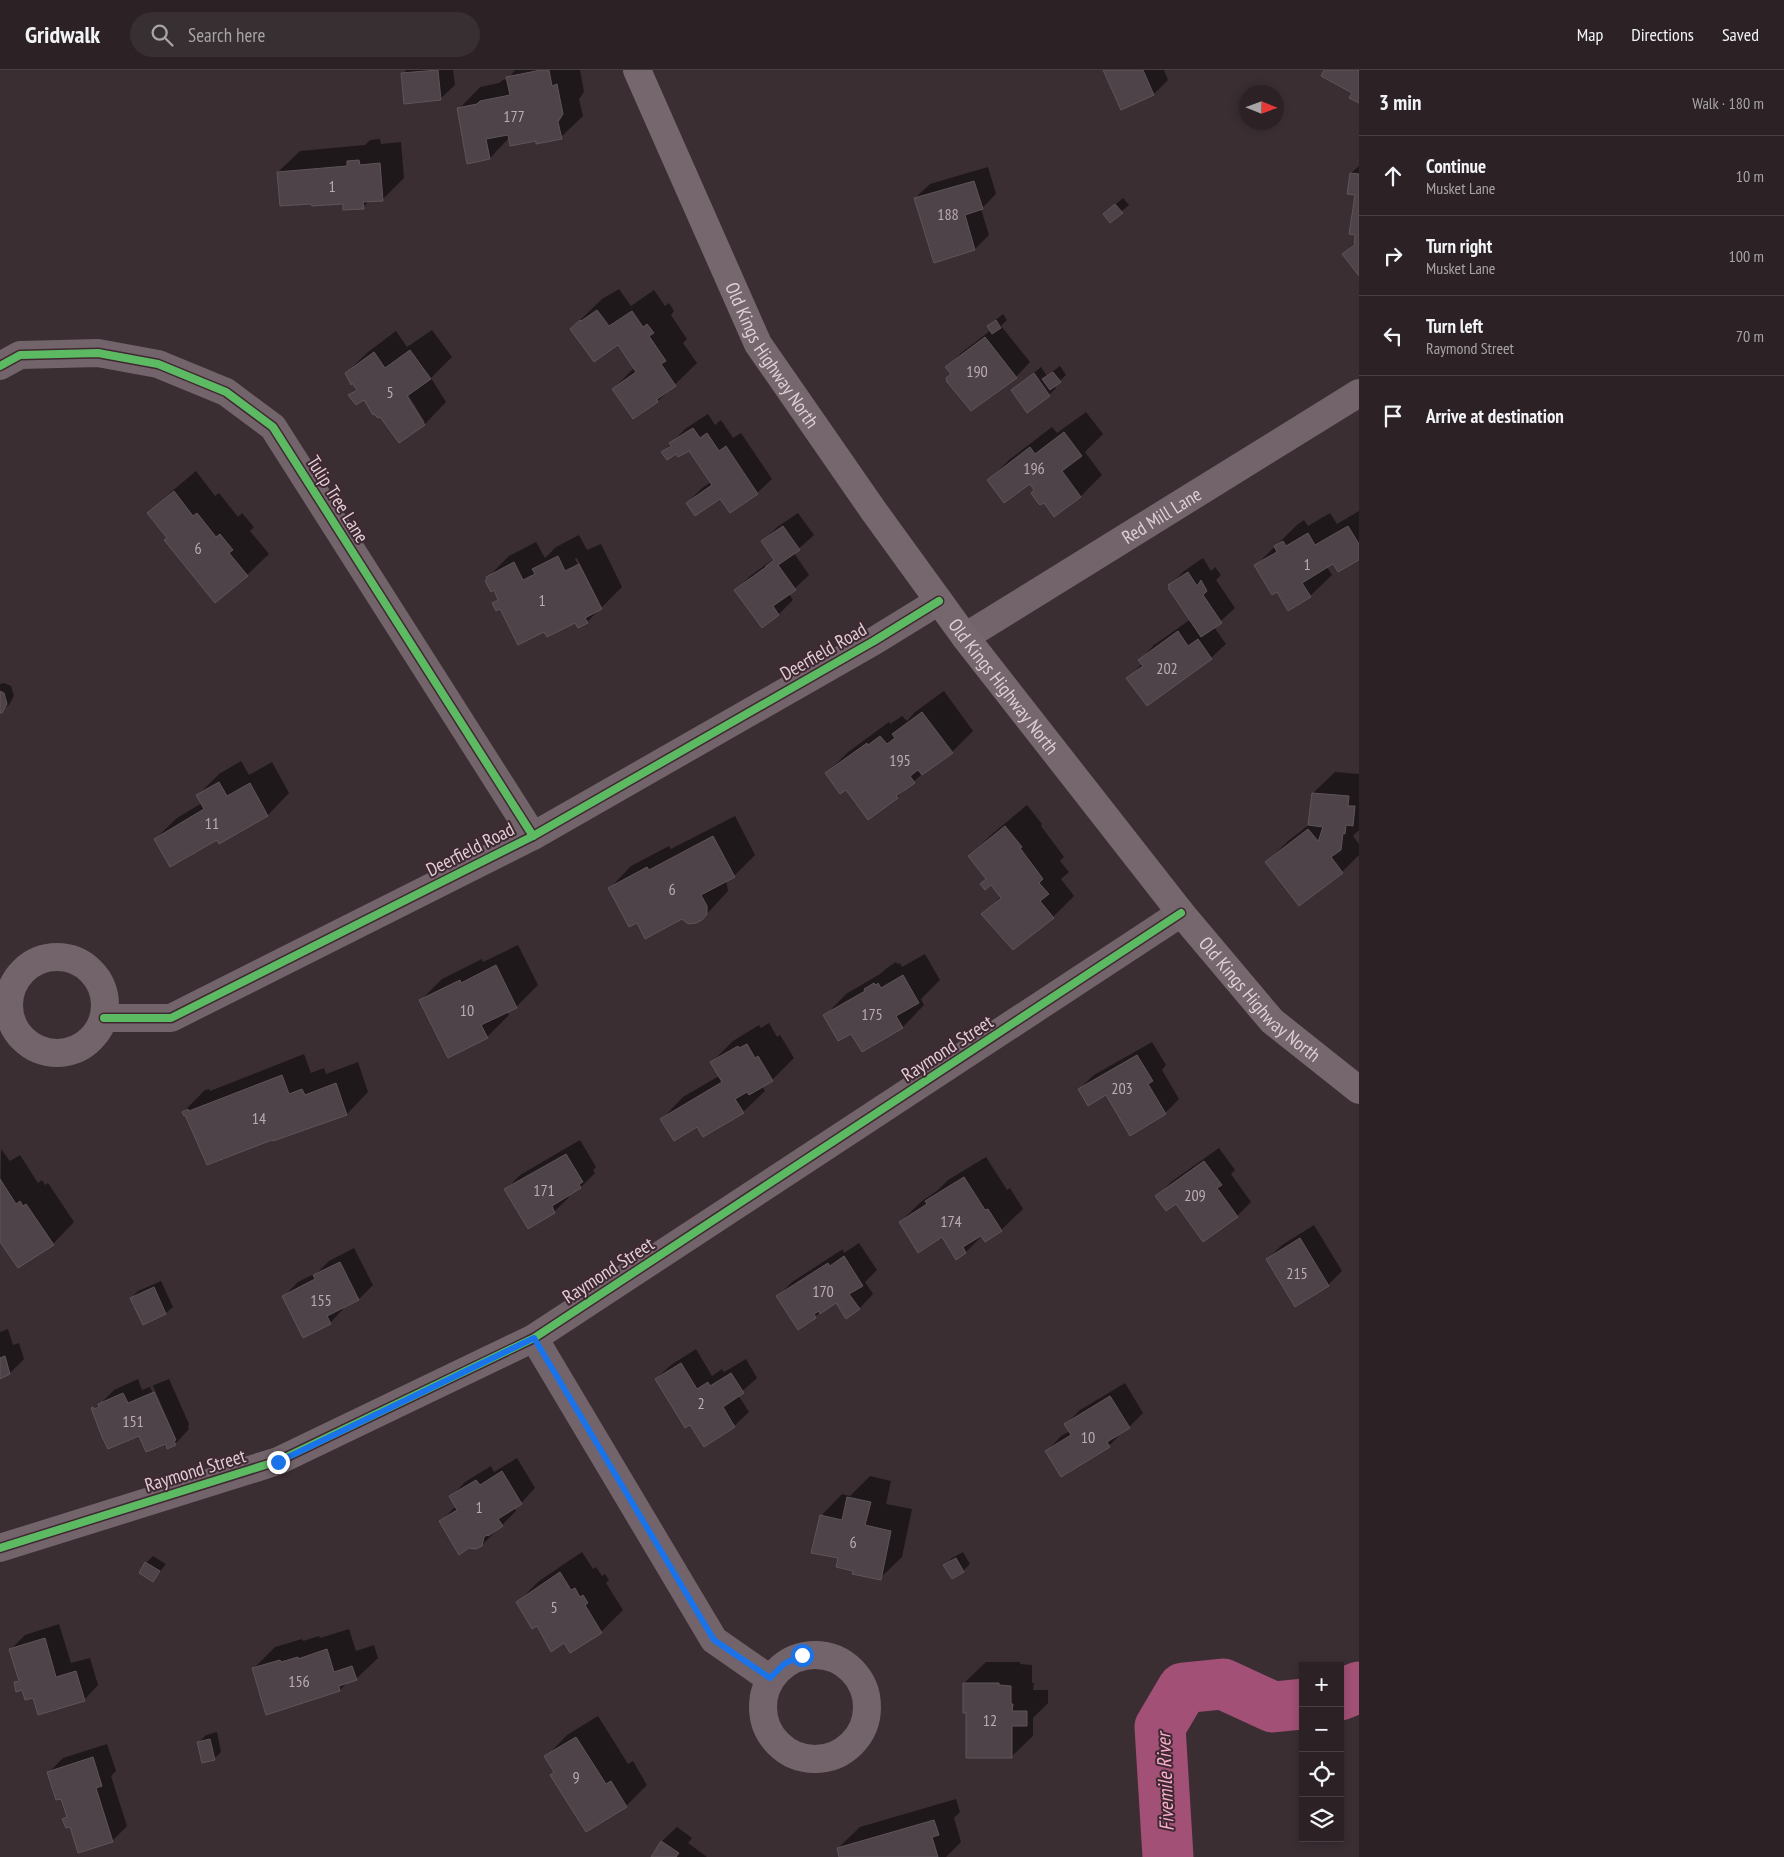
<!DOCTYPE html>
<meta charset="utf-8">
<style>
body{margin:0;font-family:"PT Sans Narrow",sans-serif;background:#382f32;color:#f1f3f6}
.controls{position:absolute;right:15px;bottom:15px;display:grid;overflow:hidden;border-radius:0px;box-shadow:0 2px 8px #0003}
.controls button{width:45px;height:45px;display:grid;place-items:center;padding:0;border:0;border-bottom:1px solid #483f43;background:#2c2226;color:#f1f3f6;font:25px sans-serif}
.compass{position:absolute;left:1239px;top:15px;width:45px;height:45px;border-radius:50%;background:#2c2226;box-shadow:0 2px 8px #0003;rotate:91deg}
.stop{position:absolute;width:15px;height:15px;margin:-11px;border:4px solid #1a73e8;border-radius:50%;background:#fff}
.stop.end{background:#1a73e8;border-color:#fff;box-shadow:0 1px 5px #0008}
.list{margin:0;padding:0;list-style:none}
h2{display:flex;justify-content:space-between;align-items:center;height:65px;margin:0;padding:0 20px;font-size:21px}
h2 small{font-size:16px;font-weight:400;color:#a6a4a7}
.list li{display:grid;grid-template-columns:32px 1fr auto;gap:15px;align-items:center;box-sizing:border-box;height:80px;padding:0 20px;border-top:1px solid #483f43}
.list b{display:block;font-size:19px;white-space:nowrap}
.list p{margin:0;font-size:16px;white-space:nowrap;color:#a6a4a7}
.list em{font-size:16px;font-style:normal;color:#a6a4a7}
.icon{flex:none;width:28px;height:28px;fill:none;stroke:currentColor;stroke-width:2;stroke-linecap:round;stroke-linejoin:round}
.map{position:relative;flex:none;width:1359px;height:1787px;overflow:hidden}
header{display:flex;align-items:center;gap:30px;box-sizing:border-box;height:70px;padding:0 25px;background:#2c2226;border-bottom:1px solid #483f43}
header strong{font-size:24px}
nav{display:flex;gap:28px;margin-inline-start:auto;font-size:18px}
.search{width:350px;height:45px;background:#382f32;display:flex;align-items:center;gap:12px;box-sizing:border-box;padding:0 18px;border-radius:28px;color:#a6a4a7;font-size:19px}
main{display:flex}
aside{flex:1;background:#2c2226}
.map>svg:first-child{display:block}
.shadow{fill:#0007;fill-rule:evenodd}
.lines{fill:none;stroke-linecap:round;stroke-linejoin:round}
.river{stroke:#a25075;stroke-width:51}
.building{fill:#4e4348;stroke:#5f5458}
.minor{stroke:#72646a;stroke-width:28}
.tertiary{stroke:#72646a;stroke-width:28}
.secondary{stroke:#76666d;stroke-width:28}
.cycleway-casing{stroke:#402832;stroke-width:11}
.cycleway{stroke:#5cba63;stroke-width:8}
.route{stroke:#1a73e8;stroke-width:6}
.labels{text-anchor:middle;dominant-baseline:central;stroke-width:4;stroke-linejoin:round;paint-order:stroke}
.number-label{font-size:16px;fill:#bbacb2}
.street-label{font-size:19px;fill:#dfcfd5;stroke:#402832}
.water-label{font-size:20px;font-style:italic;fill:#f8aecb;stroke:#402832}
</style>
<header>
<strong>Gridwalk</strong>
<div class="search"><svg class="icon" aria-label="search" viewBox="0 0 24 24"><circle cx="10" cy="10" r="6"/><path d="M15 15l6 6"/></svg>Search here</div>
<nav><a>Map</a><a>Directions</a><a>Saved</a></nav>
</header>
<main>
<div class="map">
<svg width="1359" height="1787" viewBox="0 0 1359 1787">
<rect width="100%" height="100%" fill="#3a2e33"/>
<g class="shadow">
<path d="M406 0H453L455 15 440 29 403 4Z"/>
<path d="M515 0H580L584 22 579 29 583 46 561 67 537 69 509 68 490 88 459 39 480 17 499 13 503 10 508 9Z"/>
<path d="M1104 0H1164L1168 10 1154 24 1121 39Z"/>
<path d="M380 69 381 74 401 72 404 108 383 129 370 130 363 137 344 132 278 102 300 81 365 75 370 70Z"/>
<path d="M1359 96V204L1344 184 1355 172 1356 124 1348 123 1351 103Z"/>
<path d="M988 97 996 124 981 139 989 165 975 179 915 128 930 114Z"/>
<path d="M1123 128 1129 135 1110 151 1104 144Z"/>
<path d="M619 219 631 236 654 220 665 236 669 233 674 241 671 245 687 269 683 273 697 293 658 331 633 347 613 319 634 298 618 274 571 259 602 229Z"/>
<path d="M1003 244 1007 250 1001 256 1030 292 1016 307 952 304 947 297 961 283 991 260 988 256Z"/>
<path d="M432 260 452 287 431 308 446 332 425 354 400 372 380 345 365 328 350 325 357 318 346 303 368 282 396 261 407 277ZM405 320 425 352H422L403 322Z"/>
<path d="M1060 296 1066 305 1054 316 1056 318 1049 325 1012 320 1041 297 1047 306Z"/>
<path d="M1086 342 1103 364 1085 382 1102 405 1081 426 1055 446 1030 413 989 410 1010 389 1052 357 1057 363Z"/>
<path d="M708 344 715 355 721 350 733 368 741 363 772 409 757 423 687 433 702 418 711 412 689 379 676 383 663 382 685 359Z"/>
<path d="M196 401 215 426 219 423 238 447 242 443 254 457 250 461 269 484 247 505 149 443 171 422Z"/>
<path d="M1359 441V489L1334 492 1327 497 1332 505 1310 526 1277 520 1256 495 1297 455 1304 450 1308 456 1330 443 1337 454Z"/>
<path d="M798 443 814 465 794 483 809 505 789 524 793 530 779 544 762 556 736 520 750 506 775 488 763 471 777 457Z"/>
<path d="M579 465 587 480 601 474 622 517 587 552 576 551 544 560 493 533 499 528 488 507 509 486 536 472 545 488 556 477ZM577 488 599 532H596L575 489Z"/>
<path d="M1203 488 1211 501 1215 497 1221 505 1216 510 1235 538 1214 557 1226 574 1211 588 1128 608 1142 594 1140 590 1154 575 1191 549 1170 515 1184 501Z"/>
<path d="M4 613 11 616 14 626 9 635 0 642V614Z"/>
<path d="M944 621 973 661 952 682 922 704 897 727 846 718 827 703 848 682 889 652 890 654 902 646 907 651 915 642Z"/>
<path d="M241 691 249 705 272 692 289 723 268 745 219 772 218 769H155L177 748 202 733 198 725 219 704Z"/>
<path d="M1335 702 1359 704V760L1353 766 1359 774V785L1342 802 1267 792 1288 771 1310 754 1313 723Z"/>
<path d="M1027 735 1042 754 1041 756 1064 787 1060 791 1069 802 1061 809 1074 826 1053 847 983 844 1001 826 969 786 991 765Z"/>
<path d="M735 746 755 785 734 806 726 810 728 821 702 849 682 848 637 851 610 818 631 796 669 776 671 779Z"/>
<path d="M518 875 538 915 516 937 507 941 509 945 487 967 421 930 442 909 482 889 483 892Z"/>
<path d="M925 884 940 910 921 929 924 935 903 957 862 980 852 962 825 946 846 924 880 904 887 898 896 892 898 894 900 893 902 897Z"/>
<path d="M769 953 777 967 780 965 794 988 772 1010 762 1016 765 1021 743 1042 698 1055 662 1049 683 1027 719 1006 712 992 733 971 759 955 761 958Z"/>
<path d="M1152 972 1166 995 1162 1000 1179 1029 1165 1043 1106 1023 1079 1019 1094 1005Z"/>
<path d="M304 984 311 1003 324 998 326 1004 358 992 368 1022 347 1044 274 1070 183 1042 205 1020 209 1019 210 1021Z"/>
<path d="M580 1070 596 1097 593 1100 595 1103 581 1117 568 1125 569 1127 554 1142 529 1157 506 1119 520 1105Z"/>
<path d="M1219 1078 1235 1100 1231 1104 1251 1132 1237 1146 1157 1126 1171 1112Z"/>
<path d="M1 1079 10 1091 20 1085 38 1113 42 1110 45 1115 48 1113 74 1152 53 1174 0 1170Z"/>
<path d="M986 1087 1007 1120 1010 1118 1023 1139 1001 1160 982 1166 966 1182 942 1165 900 1152 922 1131 938 1120 948 1110Z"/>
<path d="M1314 1155 1342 1201 1328 1215 1267 1189 1282 1175Z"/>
<path d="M859 1173 877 1200 865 1212 873 1224 859 1239 836 1232 798 1258 778 1226 792 1212 843 1179 844 1183Z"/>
<path d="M354 1178 373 1215 359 1229 344 1237V1238L330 1253 284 1226 298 1212 318 1202 329 1191Z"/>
<path d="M161 1211 173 1237 166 1243 144 1254 131 1228 138 1221Z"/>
<path d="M8 1259 13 1275 19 1273 24 1289 10 1303 0 1307V1262Z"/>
<path d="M696 1279 712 1306 722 1299 724 1302 746 1289 757 1308 738 1325 749 1342 734 1356 691 1353 656 1309 671 1295Z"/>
<path d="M138 1309 142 1320 169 1309 189 1354 188 1356 189 1359 175 1374 140 1364 93 1341 114 1320ZM153 1316 174 1364H172L150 1317Z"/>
<path d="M1125 1313 1143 1343 1129 1357 1123 1361 1109 1376 1047 1381 1061 1366 1070 1361 1066 1354 1080 1340Z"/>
<path d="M517 1388 535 1418 521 1433 514 1437 516 1441 482 1475 441 1451 456 1436 451 1427 465 1412 491 1396 494 1402Z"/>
<path d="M870 1406 891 1411 886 1434 912 1439 902 1487 880 1508 839 1488 821 1446 842 1424 850 1426Z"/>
<path d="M582 1482 593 1499 596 1497 602 1506 605 1504 609 1510 606 1513 623 1540 601 1562 565 1571 517 1533 539 1511Z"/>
<path d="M963 1482 970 1494 963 1501 945 1495 952 1488Z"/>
<path d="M153 1486 166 1494 153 1510 146 1493Z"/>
<path d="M59 1554 71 1593 90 1588 98 1615 84 1630 34 1626 15 1613 20 1608 11 1579 25 1565Z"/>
<path d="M349 1559 356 1581 374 1575 378 1588 356 1609 348 1612 340 1620 253 1599 275 1577 302 1569 303 1571 319 1566 320 1568Z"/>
<path d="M986 1592H1020V1594L1032 1595V1613H1034L1033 1620H1048V1633L1033 1648V1666L1011 1687 967 1642 964 1613Z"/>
<path d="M598 1646 628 1694 633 1691 647 1715 626 1736 555 1701 546 1687 567 1665Z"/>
<path d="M217 1662 221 1682 214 1689 199 1672 206 1665Z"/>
<path d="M107 1674 116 1701 111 1706 127 1756 113 1770 79 1781 71 1755 64 1749 68 1745 62 1727 49 1702 63 1688Z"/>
<path d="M956 1729 960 1742 954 1748 961 1772 946 1787H841L838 1778 860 1757Z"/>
<path d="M677 1757 692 1768 688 1773 707 1787H652L662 1771Z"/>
</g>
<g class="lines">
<g class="river">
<path d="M1340 1625 1359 1617"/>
<path d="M1168 1787 1160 1657 1183 1618 1223 1614 1273 1637 1303 1634"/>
</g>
</g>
<g class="building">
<path d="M438 0 441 30 404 34 401 3Z"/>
<path d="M541 0H549L552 16 557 14 563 44 558 52 562 69 536 74V71L510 76 508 65 486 69 490 89 467 94 457 38 477 34 480 31 510 25 506 7Z"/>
<path d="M1103 0H1143L1154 25 1121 40Z"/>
<path d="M1324 0H1359V33L1349 28 1352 23 1321 6Z"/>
<path d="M359 90 360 95 380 93 383 131 363 132 364 139 343 140V134L312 136 311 134 280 136 277 102 347 96V91Z"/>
<path d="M1350 103 1359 104V206L1342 184 1354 175 1355 165 1349 164 1355 125 1347 124Z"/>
<path d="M974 111 983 139 965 145 975 180 934 193 914 128Z"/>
<path d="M1115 134 1123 143 1110 153 1103 144Z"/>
<path d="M597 240 609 256 632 241 643 257 647 254 654 263 649 266 666 291 661 294 676 316 657 329 658 332 633 349 612 319 636 302 618 275 594 292 570 259 580 250 581 251Z"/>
<path d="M996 250 1001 258 992 264 987 256Z"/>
<path d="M985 267 1017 308 971 341 947 312 946 308 951 304 945 297Z"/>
<path d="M410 280 431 309 407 326 425 355 399 373 380 347 378 348 374 344 373 345 364 330 356 335 348 325 357 320 352 313 351 315 345 303 374 282 385 298Z"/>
<path d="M1053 302 1061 312 1050 320 1042 309Z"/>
<path d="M1034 303 1050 326 1027 343 1011 320Z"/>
<path d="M693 358 700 368 707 363 719 381 726 376 758 424 730 443 720 429 695 446 686 433 712 415 689 381 678 387 676 384 667 390 661 382 671 376 669 373Z"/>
<path d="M1064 362 1082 386 1062 401 1081 427 1054 447 1044 433 1040 435 1037 432 1031 423 1034 420 1030 414 1004 433 987 410 1030 377 1035 384Z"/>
<path d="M174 421 193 446 197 443 216 467 220 464 233 480 229 483 248 506 215 533 164 470 167 468 147 443Z"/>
<path d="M783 456 800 480 778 495 796 520 773 536 779 545 762 558 734 520 766 497V496L774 490 761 471Z"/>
<path d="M1348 456 1359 474V490L1338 502 1333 494 1302 513 1311 527 1288 541 1277 522 1272 525 1254 495 1277 482 1274 476 1283 471 1286 476 1308 463 1315 475Z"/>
<path d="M558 486 565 501 579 494 602 539 585 548 588 553 578 558 575 553 547 567 544 562 518 575 500 539 496 541 492 533 498 530 494 520 491 522 485 511 487 509 486 507 514 492 523 510 535 504 532 499Z"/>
<path d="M1188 502 1197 516 1201 510 1207 521 1203 525 1222 553 1201 567 1168 518 1170 517 1168 515Z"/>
<path d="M1178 561 1188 576 1198 569 1212 589 1147 636 1126 608 1143 596 1138 590Z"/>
<path d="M0 621 4 623 7 634 2 643H0Z"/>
<path d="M922 642 953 683 922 705 918 700 910 706 915 713 896 726 898 728 868 750 846 720 840 724 825 703 867 673 868 675 880 666 887 674 895 668 892 664Z"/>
<path d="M219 712 227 726 250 713 268 746 219 774 217 770 170 797 154 769 204 739 196 725Z"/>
<path d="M1312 723 1349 726 1348 736H1355L1353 756 1346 755 1345 764 1343 763 1341 780 1331 787 1343 803 1299 836 1265 792 1308 759 1318 771 1319 769 1323 757 1308 755Z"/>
<path d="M1005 756 1022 777 1020 778 1043 809 1039 813 1049 824 1040 831 1054 848 1013 880 981 844 1001 828 991 815 985 820 980 814 986 809 968 786Z"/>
<path d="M713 766 735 807 701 825 707 836V844L702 850 696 853 688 854 682 849 645 869 637 853 629 857 608 818 647 797 649 800Z"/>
<path d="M496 895 517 938 481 955 488 968 448 988 419 930 460 910 461 913Z"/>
<path d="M903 905 919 933 896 946 903 958 862 982 851 964 838 971 823 945 865 921 864 919 874 913 876 915 878 913 881 918Z"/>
<path d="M747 974 755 988 758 986 773 1011 749 1025 747 1022 735 1029 744 1043 703 1067 697 1057 674 1071 660 1049 722 1012 710 992 738 976 739 978Z"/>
<path d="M1137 985 1153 1011 1148 1014 1166 1044 1130 1066 1106 1025 1088 1036 1078 1019Z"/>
<path d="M282 1005 289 1024 302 1019 305 1025 336 1013 347 1045 273 1071 272 1070 207 1095 185 1045 184 1046 182 1042 188 1039 189 1041Z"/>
<path d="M566 1084 583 1112 579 1114 581 1118 552 1136 555 1143 528 1159 504 1119Z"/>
<path d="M1204 1091 1222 1115 1217 1118 1238 1147 1203 1172 1176 1134 1166 1141 1155 1126Z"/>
<path d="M964 1107 985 1140 988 1139 1002 1161 985 1172 981 1166 963 1177 966 1183 956 1190 942 1167 918 1183 899 1152 927 1134 925 1131Z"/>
<path d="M0 1109 16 1134 20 1131 23 1136 26 1134 54 1175 18 1198 0 1172Z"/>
<path d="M1300 1168 1329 1216 1295 1237 1266 1189Z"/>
<path d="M844 1186 863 1216 849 1224 860 1239 846 1249 836 1233 820 1244 819 1241 814 1244 816 1248 798 1260 776 1226 828 1193 830 1196Z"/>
<path d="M340 1192 359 1230 327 1246 331 1254 303 1268 282 1226 315 1209 313 1205Z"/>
<path d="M154 1217 166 1244 143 1255 130 1228Z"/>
<path d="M5 1286 10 1304 0 1309V1288Z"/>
<path d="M681 1293 697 1319 708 1312 710 1316 731 1303 744 1323 723 1337 735 1357 704 1377 690 1355 685 1358 655 1309Z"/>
<path d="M154 1322 176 1370 174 1371 176 1375 167 1379 166 1374 146 1382 139 1366 108 1379 102 1367 91 1338 93 1337 94 1339 99 1337 98 1334 123 1323 128 1333Z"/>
<path d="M1110 1326 1130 1358 1107 1372 1110 1377 1061 1407 1045 1381 1071 1365 1064 1354Z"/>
<path d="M502 1401 522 1434 498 1449 503 1456 488 1466 487 1465 484 1467 482 1476 476 1479 469 1478 459 1485 439 1451 457 1440 449 1426 476 1410 480 1415Z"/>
<path d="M847 1427 871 1432 865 1455 891 1461 881 1510 852 1504 853 1501 836 1497 838 1488 811 1483 820 1445 842 1450Z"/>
<path d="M956 1488 964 1502 952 1509 943 1495Z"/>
<path d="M145 1492 160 1501 153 1512 139 1503Z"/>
<path d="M560 1502 571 1520 575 1518 580 1527 583 1525 588 1533 585 1535 602 1563 570 1583 564 1573 551 1582 537 1556 532 1559 516 1532Z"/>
<path d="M45 1568 56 1607 76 1601 85 1631 38 1645 33 1628 25 1630 22 1620 16 1622 14 1612 19 1611 9 1579Z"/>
<path d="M327 1579 334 1602 352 1596 357 1610 339 1616 340 1621 266 1645 252 1598 280 1590 281 1592 298 1587V1589Z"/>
<path d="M963 1613H999V1615L1011 1616V1634H1013L1012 1641H1027V1656H1012V1688H966V1643H963Z"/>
<path d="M576 1667 606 1714 611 1711 627 1737 586 1762 550 1705 554 1702 544 1686Z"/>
<path d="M210 1669 215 1690 202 1693 197 1672Z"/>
<path d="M93 1687 102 1716 96 1718 113 1772 78 1783 70 1757 66 1758 62 1749 67 1747 61 1729 56 1730 47 1702Z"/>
<path d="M934 1750 939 1765 932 1767 938 1787H839L837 1778Z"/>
<path d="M661 1771 679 1783 676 1787H651Z"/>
</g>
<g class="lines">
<g class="minor">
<path d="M0 296 20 285 98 283 158 294 226 322 273 357 533 766"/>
<path id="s1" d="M965 567 1359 323"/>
<circle cx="57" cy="935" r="48"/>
<path d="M104 948H171L533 766 874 571 939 531"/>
<path d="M534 1268 714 1570 770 1609"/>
<circle cx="815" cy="1637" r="52"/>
</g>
<path class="tertiary" d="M0 1478 278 1391 534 1268 1181 843"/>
<path class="secondary" id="s2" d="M637 0 758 274 873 440 965 567 1181 843 1272 951 1359 1020"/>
<defs>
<g id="cycleway">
<path d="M0 296 20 285 98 283 158 294 226 322 273 357 533 766"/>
<path d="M104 948H171L533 766 874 571 939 531"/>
<path d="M0 1478 278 1391 534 1268 1181 843"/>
</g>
</defs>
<use href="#cycleway" class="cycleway-casing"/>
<use href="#cycleway" class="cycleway"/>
</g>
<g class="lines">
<path class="route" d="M278 1392 534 1268 714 1570 770 1608 784 1594 802 1585"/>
</g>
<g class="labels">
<g class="number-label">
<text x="514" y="46">177</text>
<text x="332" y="116">1</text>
<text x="948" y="144">188</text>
<text x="977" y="301">190</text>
<text x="390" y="322">5</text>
<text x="1034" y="398">196</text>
<text x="198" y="478">6</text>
<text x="1307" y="494">1</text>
<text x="542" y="530">1</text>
<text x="1167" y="598">202</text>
<text x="900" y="690">195</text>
<text x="212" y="753">11</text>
<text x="672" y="819">6</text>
<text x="467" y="940">10</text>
<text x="872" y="944">175</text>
<text x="1122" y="1018">203</text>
<text x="259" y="1048">14</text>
<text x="544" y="1120">171</text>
<text x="1195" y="1125">209</text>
<text x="951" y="1151">174</text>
<text x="1297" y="1203">215</text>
<text x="823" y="1221">170</text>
<text x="321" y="1230">155</text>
<text x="701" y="1333">2</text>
<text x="133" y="1351">151</text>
<text x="1088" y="1367">10</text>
<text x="479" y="1437">1</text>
<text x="853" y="1472">6</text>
<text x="554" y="1537">5</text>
<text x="299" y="1611">156</text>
<text x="990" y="1650">12</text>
<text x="576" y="1707">9</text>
</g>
<g class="street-label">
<text stroke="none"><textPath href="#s2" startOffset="316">Old Kings Highway North</textPath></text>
<text transform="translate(338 429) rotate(58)">Tulip Tree Lane</text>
<text stroke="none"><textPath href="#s1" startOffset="231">Red Mill Lane</textPath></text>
<text transform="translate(823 581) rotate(-30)">Deerfield Road</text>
<text stroke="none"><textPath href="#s2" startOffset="721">Old Kings Highway North</textPath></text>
<text transform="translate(470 779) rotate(-27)">Deerfield Road</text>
<text stroke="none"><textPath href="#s2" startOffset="1126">Old Kings Highway North</textPath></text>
<text transform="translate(947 978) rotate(-33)">Raymond Street</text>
<text transform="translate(608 1200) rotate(-33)">Raymond Street</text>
<text transform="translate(195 1400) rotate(-17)">Raymond Street</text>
</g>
<g class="water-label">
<text transform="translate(1165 1712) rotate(-92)">Fivemile River</text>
</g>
</g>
</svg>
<div class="controls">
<button>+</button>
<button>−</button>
<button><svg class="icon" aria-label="locate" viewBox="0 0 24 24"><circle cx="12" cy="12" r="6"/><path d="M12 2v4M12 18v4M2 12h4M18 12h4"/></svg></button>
<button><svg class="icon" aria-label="layers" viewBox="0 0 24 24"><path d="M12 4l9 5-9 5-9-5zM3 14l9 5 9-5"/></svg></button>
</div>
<svg class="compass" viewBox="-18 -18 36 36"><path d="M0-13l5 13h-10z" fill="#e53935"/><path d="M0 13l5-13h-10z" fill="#a6a4a7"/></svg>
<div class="stop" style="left:802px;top:1585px"></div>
<div class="stop end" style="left:278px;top:1392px"></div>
</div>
<aside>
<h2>3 min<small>Walk · 180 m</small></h2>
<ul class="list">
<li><svg class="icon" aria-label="ahead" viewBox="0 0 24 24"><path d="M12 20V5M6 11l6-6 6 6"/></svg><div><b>Continue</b><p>Musket Lane</p></div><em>10 m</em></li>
<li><svg class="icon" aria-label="right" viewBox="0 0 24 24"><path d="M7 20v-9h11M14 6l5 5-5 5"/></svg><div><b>Turn right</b><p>Musket Lane</p></div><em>100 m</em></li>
<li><svg class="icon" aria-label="left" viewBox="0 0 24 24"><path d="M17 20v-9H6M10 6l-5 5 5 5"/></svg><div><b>Turn left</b><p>Raymond Street</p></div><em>70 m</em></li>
<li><svg class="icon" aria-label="arrive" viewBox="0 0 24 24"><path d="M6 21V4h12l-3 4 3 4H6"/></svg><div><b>Arrive at destination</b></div></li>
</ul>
</aside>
</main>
